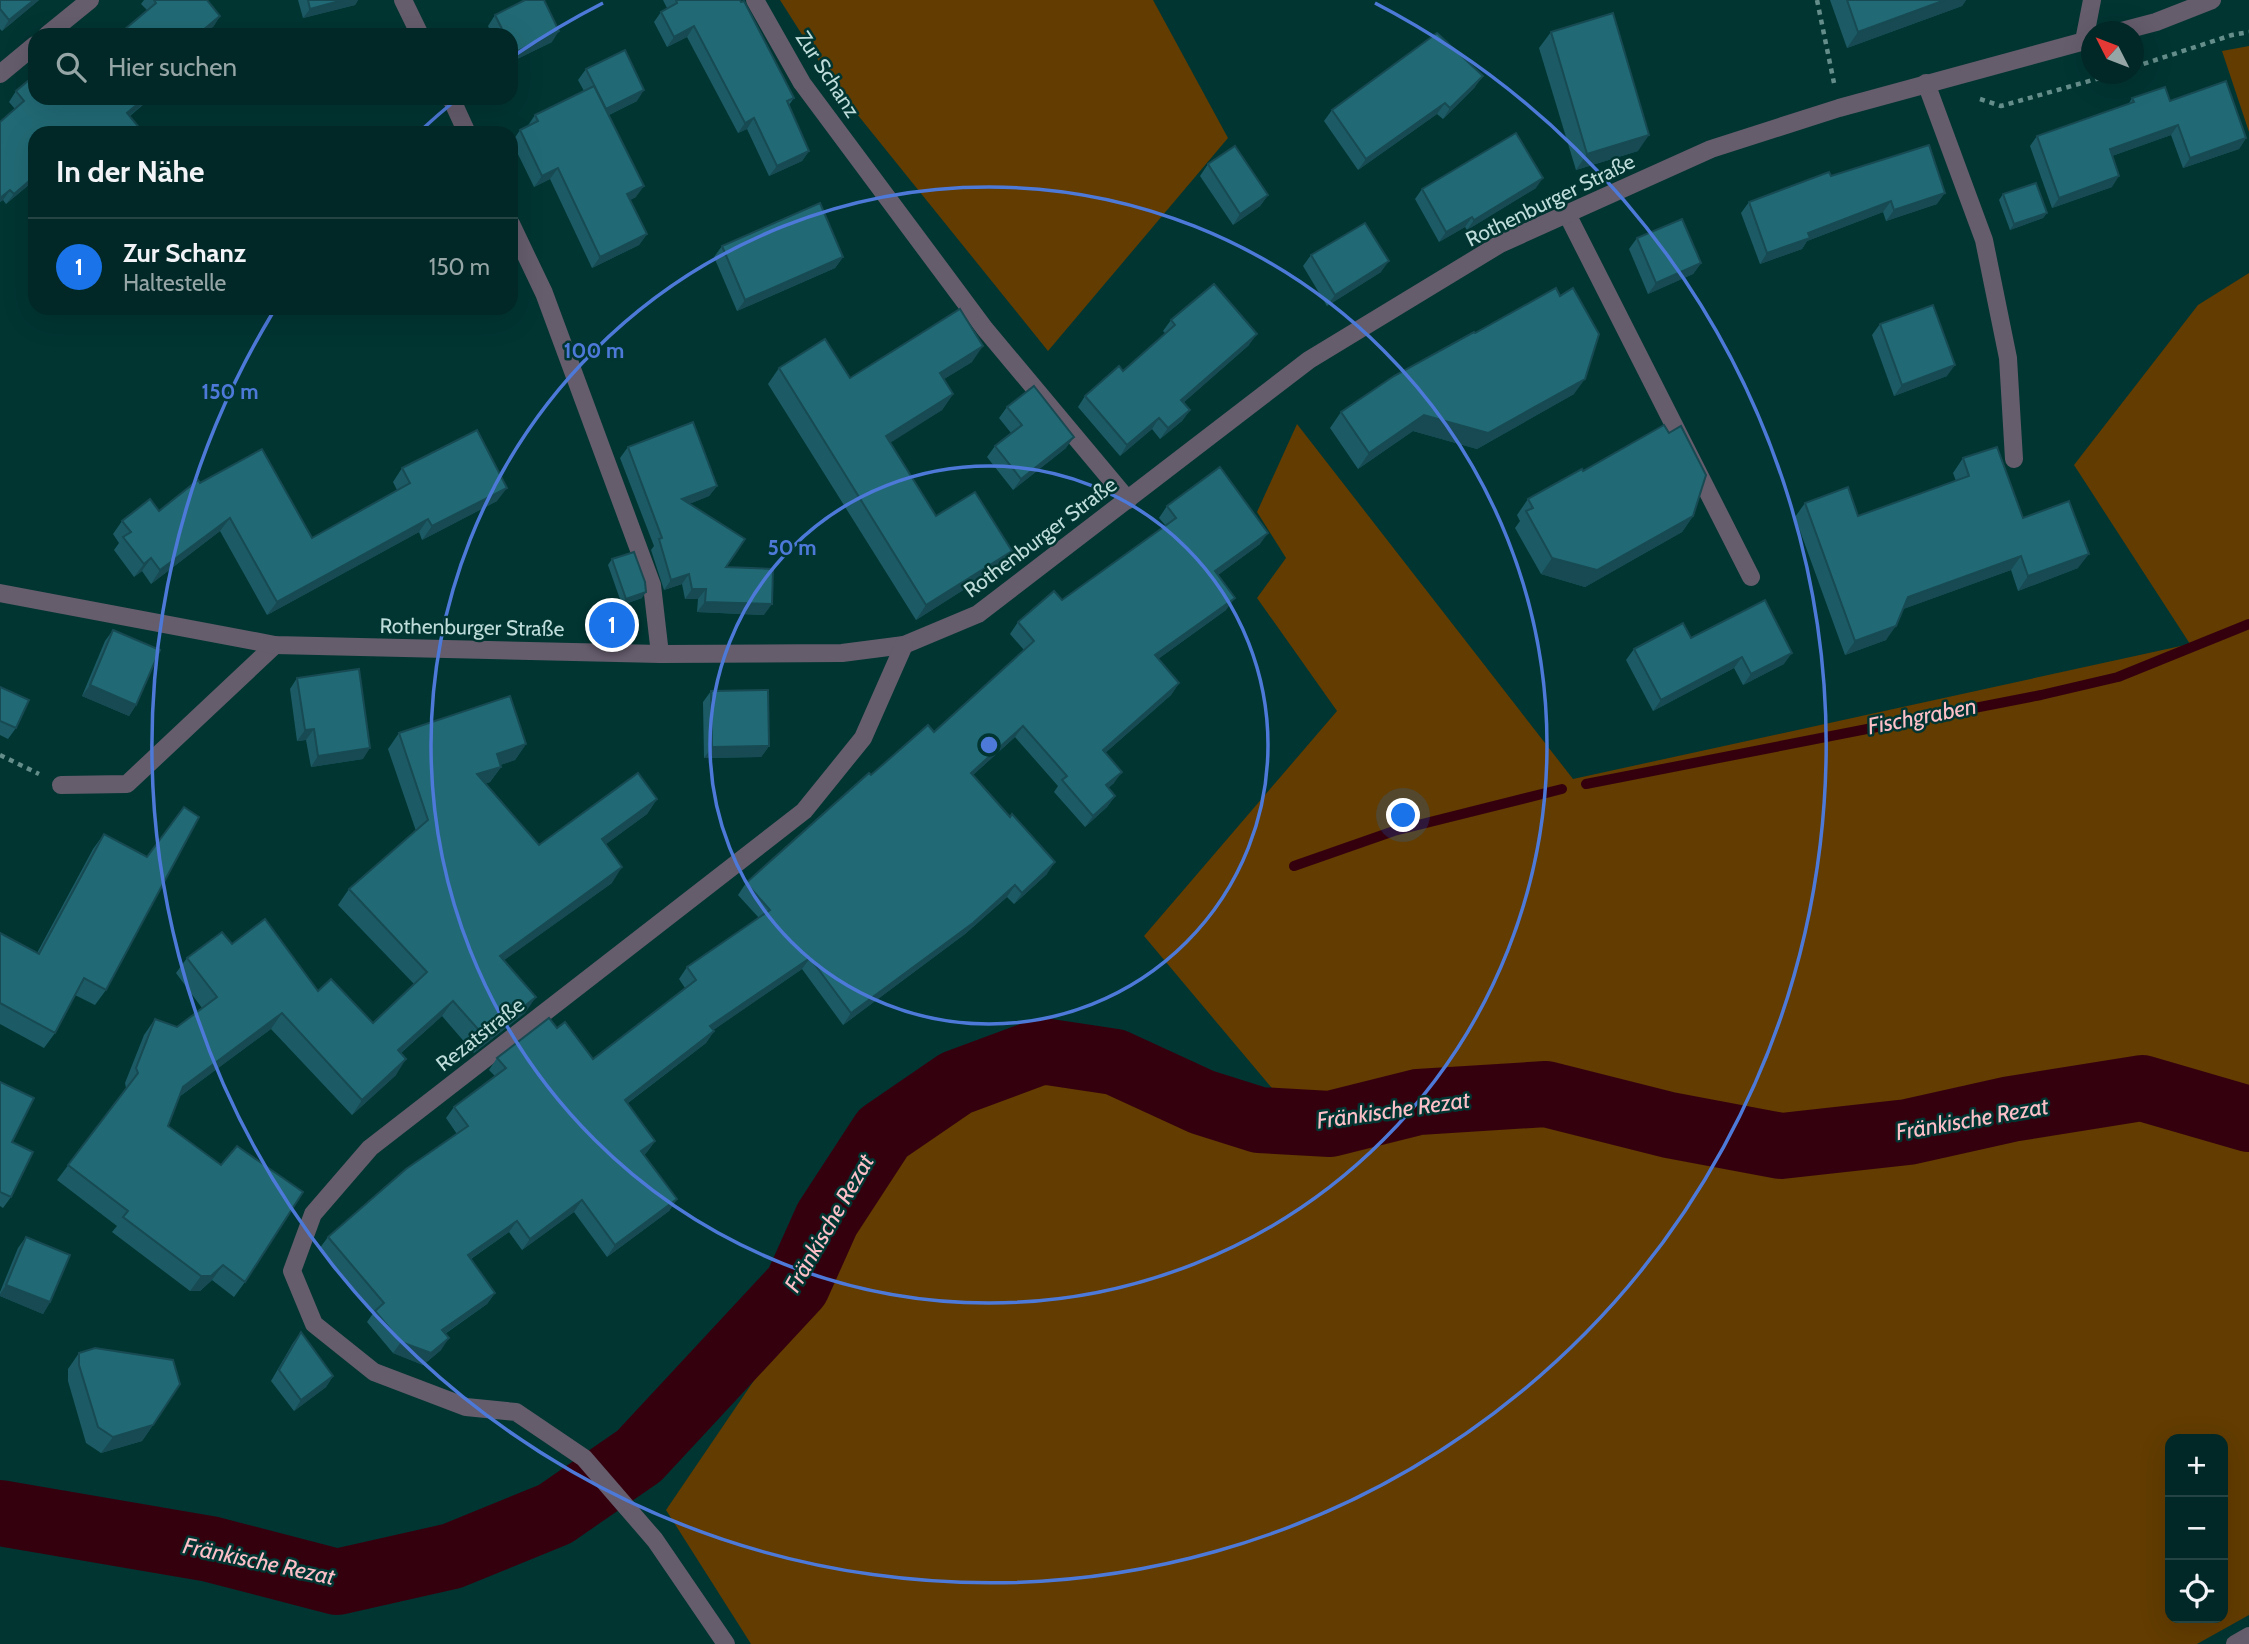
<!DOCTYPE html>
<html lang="de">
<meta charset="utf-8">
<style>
body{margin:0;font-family:Cabin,sans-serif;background:#0b302e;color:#f1f3f6}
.controls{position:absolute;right:21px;bottom:21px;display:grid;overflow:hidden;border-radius:14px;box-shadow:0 7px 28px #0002}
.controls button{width:63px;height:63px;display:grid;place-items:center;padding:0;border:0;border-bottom:2px solid #234443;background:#012826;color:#f1f3f6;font:35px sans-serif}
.compass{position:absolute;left:2081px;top:21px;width:63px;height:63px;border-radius:50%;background:#012826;box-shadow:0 7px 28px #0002;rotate:312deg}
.you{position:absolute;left:1404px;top:816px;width:24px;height:24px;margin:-18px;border:5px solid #fff;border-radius:50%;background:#1a73e8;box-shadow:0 0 0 10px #1a73e833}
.badge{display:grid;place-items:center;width:46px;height:46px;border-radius:50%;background:#1a73e8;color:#fff;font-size:23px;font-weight:700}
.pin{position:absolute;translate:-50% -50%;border:4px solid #fff;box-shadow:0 2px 7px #0006}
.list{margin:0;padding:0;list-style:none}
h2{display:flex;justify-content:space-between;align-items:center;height:91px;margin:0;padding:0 28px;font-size:30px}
h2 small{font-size:23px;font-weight:400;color:#96a6a7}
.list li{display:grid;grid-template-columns:46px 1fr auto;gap:21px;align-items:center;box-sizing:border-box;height:98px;padding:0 28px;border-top:2px solid #234443}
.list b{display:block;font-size:26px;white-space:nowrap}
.list p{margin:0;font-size:23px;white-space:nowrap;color:#96a6a7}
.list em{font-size:23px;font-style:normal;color:#96a6a7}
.icon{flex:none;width:38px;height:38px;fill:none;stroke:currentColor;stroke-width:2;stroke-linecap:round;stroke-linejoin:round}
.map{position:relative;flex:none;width:2249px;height:1644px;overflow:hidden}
.search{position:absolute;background:#012826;box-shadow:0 7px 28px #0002;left:28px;top:28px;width:490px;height:77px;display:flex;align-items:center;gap:18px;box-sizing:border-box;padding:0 24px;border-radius:21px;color:#96a6a7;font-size:26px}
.panel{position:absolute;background:#012826;box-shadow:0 7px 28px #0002;left:28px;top:126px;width:490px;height:189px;border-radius:21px}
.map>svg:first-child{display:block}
.green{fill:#623c01;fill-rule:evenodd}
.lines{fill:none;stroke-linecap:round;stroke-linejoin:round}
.stream{stroke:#35000e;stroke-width:10}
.river{stroke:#35000e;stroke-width:66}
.path{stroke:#658d8a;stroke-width:4.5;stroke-dasharray:5 5;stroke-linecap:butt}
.service{stroke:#655c6c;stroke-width:18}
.minor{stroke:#655c6c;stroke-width:18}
.wall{fill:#1c5b65}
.shaded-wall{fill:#174a52}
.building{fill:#216a75;stroke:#174a52;stroke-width:2}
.ring{fill:none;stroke:#4d79d8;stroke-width:3.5}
.labels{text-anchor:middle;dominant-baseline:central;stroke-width:5;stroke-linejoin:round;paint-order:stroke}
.street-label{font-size:21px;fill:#bedcd9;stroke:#013532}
.water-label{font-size:23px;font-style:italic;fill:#fec0c8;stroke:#013532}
.centre{fill:#4d79d8;stroke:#013532;stroke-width:3.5}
.ring-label{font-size:21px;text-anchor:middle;font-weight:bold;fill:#4d79d8;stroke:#013532;stroke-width:5;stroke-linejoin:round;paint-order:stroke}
</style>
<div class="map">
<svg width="2249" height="1644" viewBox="0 0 2249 1644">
<rect width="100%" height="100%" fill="#013532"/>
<g class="green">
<path d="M780 0H1153L1228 138 1048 351 836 88Z"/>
<path d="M2249 46V132L2222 51Z"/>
<path d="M2249 273V1615L2197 1644H751L666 1510 821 1282 880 1169 972 1098 1067 1071 1126 1083 1220 1135 1313 1137 1144 936 1337 711 1257 598 1286 558 1257 512 1297 424 1573 779 2190 644 2074 465 2198 305ZM2170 1439H2223V1618H2170Z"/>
</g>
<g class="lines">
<g class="stream">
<path d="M1586 784 2041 695 2118 677 2249 624"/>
<path d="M1294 866 1394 831 1562 789"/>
</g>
<path class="river" d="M0 1513 210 1549 337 1582 452 1556 555 1514 639 1456 797 1286 827 1219 883 1133 956 1083 1042 1051 1115 1062 1202 1102 1259 1120 1330 1124 1418 1102 1546 1094 1669 1125 1781 1146 1908 1132 2011 1109 2142 1088 2249 1119"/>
<g class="path">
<path d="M1817 0 1834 83"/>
<path d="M2134 67 2232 35 2249 32"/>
<path d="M1980 99 2001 106 2114 74"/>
<path d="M0 755 39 774"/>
</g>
<g class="service">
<path d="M2084 41 2092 0"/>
<path d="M1926 83 1984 240 2008 358 2014 459"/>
<path d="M1567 214 1751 577"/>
<path d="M61 785 127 784 275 645"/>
<path d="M2235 1644 2249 1636"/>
</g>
<g class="minor">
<path d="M403 0 420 35"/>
<path d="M755 0 802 83 985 329 1128 500"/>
<path d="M2118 32 2156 22 2212 0"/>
<path d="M47 35 90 0"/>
<path d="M0 74 35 45"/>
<path d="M451 98 467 133"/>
<path d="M511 224 544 293 652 585 660 654"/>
<path d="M0 593 275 645 660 654 842 653 904 645 978 614 1309 360 1500 244 1711 149 1839 108 2092 39"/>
<path d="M726 1644 655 1540 584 1458 516 1412 466 1407 374 1372 314 1324 292 1271 313 1214 370 1148 804 811 863 738 904 645"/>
</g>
</g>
<g class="wall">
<path d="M0 0H39L2 31 0 29Z"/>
<path d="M144 0H207L220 16 213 27 147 10 141 4Z"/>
<path d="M298 0H358L355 5 303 18Z"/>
<path d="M663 0H740L794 98 789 105 809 151 802 161 769 176 747 129 738 133 687 37 667 47 654 22 661 12 667 8Z"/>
<path d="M1830 0H1966L1962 6 1847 48Z"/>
<path d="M495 15 552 42 511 62V35H492L488 26Z"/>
<path d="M1551 32 1638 151 1576 170 1539 48Z"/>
<path d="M586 69 637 101 609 115 636 197 630 200 647 234 639 245 592 268 550 179 534 187 512 142 520 130 527 127 535 115 584 91 578 80Z"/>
<path d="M1475 87 1443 119 1437 114 1358 170 1324 121 1332 110Z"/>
<path d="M16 91 35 98H151L130 116 141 133H35V187L31 183 6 204 3 200 0 202V122L15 109 9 102Z"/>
<path d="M2132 98 2170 101 2246 138 2239 149 2183 168 2171 135 2112 156V187L2052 208 2030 146 2037 136 2128 105Z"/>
<path d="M1208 164 1268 195 1260 206 1233 225 1200 176Z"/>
<path d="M1831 176 1937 204 1886 221 1883 212 1807 241 1802 249 1760 264 1741 213 1749 202Z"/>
<path d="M1536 188 1467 230 1465 227 1439 242 1415 199 1422 189Z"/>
<path d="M2003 194 2047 213 2043 218 2010 230 1999 200Z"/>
<path d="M1637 238 1701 263 1693 274 1648 294 1629 249Z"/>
<path d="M722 246 843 257 835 268 737 311 714 257Z"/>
<path d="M1311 255 1381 272 1327 306 1303 266Z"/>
<path d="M1171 320 1249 345 1184 402 1190 410 1182 421 1160 439 1152 429 1120 456 1078 407 1085 396 1123 371 1166 334 1163 331Z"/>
<path d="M1880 324 1947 376 1894 396 1872 335Z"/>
<path d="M1475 333 1574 394 1477 449 1413 431 1358 469 1330 428 1341 412Z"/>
<path d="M972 362 944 379 953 394 942 410 890 442 936 516 1012 551 1001 566 916 620 768 384 779 368 850 378Z"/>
<path d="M1007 407 1066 448 1013 490 987 457 995 446 1011 433 999 418Z"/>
<path d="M628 447 717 486 709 496 689 504 726 567 764 615 697 612 698 599H685L682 584 664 590 651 550 654 546 620 458Z"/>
<path d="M1963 458 2023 518 2078 568 2018 591 2011 570 1903 609 1886 640 1845 655 1795 517 1805 503 1858 516 1956 481 1953 473Z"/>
<path d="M402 468 497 501 422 540 419 532 267 615 220 531 151 584 142 571 134 577 114 550 119 543 113 534 122 521 159 511 200 483 312 538 397 490 393 482Z"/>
<path d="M1583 471 1693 516 1682 532 1585 587 1541 574 1515 528 1520 521 1517 515 1528 499Z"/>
<path d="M1167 506 1260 544 1218 575 1226 610 1158 659 1179 683 1171 695 1105 753 1114 783 1108 788 1115 796 1107 807 1085 827 1054 792 1058 786 1015 737 973 775 1047 874 1014 904 1007 897 965 934 843 1025 802 969 713 1030 714 1031 706 1043 628 1103 655 1141 647 1152 644 1155 677 1199 669 1211 607 1257 574 1212 522 1250 509 1232 471 1259 495 1293 487 1304 445 1334 441 1350 423 1365 393 1353 367 1322 374 1312 319 1249 328 1237 457 1134 446 1118 454 1107 495 1076 489 1070 497 1058 557 1028 593 1059 685 988 679 979 687 967 759 918 738 895 746 883 871 775 934 732 1024 650 1010 634 1018 622 1062 600 1166 526 1159 518Z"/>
<path d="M612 559 642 598 622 605 608 565Z"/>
<path d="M113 630 136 705 129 716 82 696 105 641Z"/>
<path d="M1691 638 1784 664 1743 685 1734 668 1653 711 1626 660 1634 649Z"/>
<path d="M297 678 363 759 311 767 306 740 297 741 290 689Z"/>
<path d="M0 687 16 728 8 739 0 735Z"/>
<path d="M711 691 769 746 761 757 704 758 703 702Z"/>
<path d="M399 733 526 744 515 760 500 765 501 767 490 782 485 784 539 845 657 799 647 814 606 844 612 883 504 960 525 1013 474 1053 442 1016 401 1053 396 1075 352 1115 271 1029 179 1097 168 1126 245 1282 234 1297 212 1280 200 1291H190L112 1232 117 1226 57 1180 126 1088 125 1083 144 1035 155 1019 177 1027 202 1008 176 973 187 958 232 944 318 991 373 1023 414 984 338 905 349 889 416 831 388 749Z"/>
<path d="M104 834 106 990 95 1005 75 995 55 1033 44 1048 0 1024V933L37 953 93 849Z"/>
<path d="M0 1082 12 1142 11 1197 3 1208 0 1206Z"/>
<path d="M26 1237 50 1302 43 1314 0 1296V1292L18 1248Z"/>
<path d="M301 1332 333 1376 326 1387 294 1411 271 1381 293 1343Z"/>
<path d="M79 1353 153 1425 142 1441 101 1453 86 1443 68 1381V1369Z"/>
</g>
<g class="shaded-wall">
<path d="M34 0H39L2 31 9 20Z"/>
<path d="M343 0H358L355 5 303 18 310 9Z"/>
<path d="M1945 0H1966L1962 6 1847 48 1858 32Z"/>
<path d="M220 16 213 27 203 35H197Z"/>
<path d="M694 26 687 37 667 47 674 37Z"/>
<path d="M559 31 552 42 511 62V57L514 53Z"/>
<path d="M1483 76 1475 87 1443 119 1450 108Z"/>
<path d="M644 90 637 101 598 120 606 109Z"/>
<path d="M145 98H151L120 123 127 113Z"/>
<path d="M1445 103 1437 114 1358 170 1366 159Z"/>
<path d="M754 118 747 129 738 133 745 123Z"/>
<path d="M2178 125 2171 135 2103 159 2110 149Z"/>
<path d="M1649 135 1638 151 1576 170 1587 154Z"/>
<path d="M2246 138 2239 149 2183 168 2190 158Z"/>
<path d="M809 151 802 161 769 176 777 166Z"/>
<path d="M558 168 550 179 534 187 542 176Z"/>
<path d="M35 176V178L31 183 6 204 14 194Z"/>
<path d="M2119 176 2112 187 2052 208 2059 198Z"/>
<path d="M1543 178 1536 188 1467 230 1474 220Z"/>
<path d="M644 186 636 197 620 205 627 194Z"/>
<path d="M10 190 3 200 0 202V198Z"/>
<path d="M1945 193 1937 204 1886 221 1894 210Z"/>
<path d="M1268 195 1260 206 1233 225 1240 214Z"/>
<path d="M1891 201 1883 212 1807 241 1802 249 1760 264 1767 253 1808 233Z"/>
<path d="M2047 213 2043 218 2010 230 2014 224Z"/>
<path d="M1472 217 1465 227 1439 242 1446 232Z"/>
<path d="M647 234 639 245 592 268 600 257Z"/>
<path d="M843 257 835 268 737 311 745 300Z"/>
<path d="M1389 261 1381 272 1327 306 1335 295Z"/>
<path d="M1701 263 1693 274 1648 294 1656 283Z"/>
<path d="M1257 334 1249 345 1174 411 1181 400Z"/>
<path d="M983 346 972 362 929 388 940 373Z"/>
<path d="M1955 365 1947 376 1894 396 1902 385Z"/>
<path d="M1585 379 1574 394 1477 449 1413 431 1358 469 1369 453 1424 415Z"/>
<path d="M953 394 942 410 876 452 886 436Z"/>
<path d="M1190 410 1182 421 1160 439 1168 428Z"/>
<path d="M1159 418 1152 429 1120 456 1127 445Z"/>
<path d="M1074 437 1066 448 1013 490 1021 479Z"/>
<path d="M717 486 709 496 674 510 682 499Z"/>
<path d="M507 488 497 501 422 540 432 526Z"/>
<path d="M1693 516 1682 532 1585 587 1541 574 1552 558Z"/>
<path d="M230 518 220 531 151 584 160 570Z"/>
<path d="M428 519 419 532 267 615 277 602Z"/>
<path d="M1268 533 1260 544 1207 583 1215 571Z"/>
<path d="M1012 551 1001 566 916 620 926 605Z"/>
<path d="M2089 554 2078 568 2018 591 2028 576Z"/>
<path d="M2021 556 2011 570 1898 611 1908 597Z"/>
<path d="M151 558 142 571 134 577 144 564Z"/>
<path d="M689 574 682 584 664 590 671 580Z"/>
<path d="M692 589H706L698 599H685Z"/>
<path d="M646 592 642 598 622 605 626 599Z"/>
<path d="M1235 598 1226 610 1147 667 1155 655Z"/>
<path d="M705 602 772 604 764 615 697 612Z"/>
<path d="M1896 626 1886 640 1845 655 1855 641Z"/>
<path d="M1792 653 1784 664 1743 685 1751 674Z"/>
<path d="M1742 657 1734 668 1653 711 1661 700Z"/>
<path d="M1179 683 1171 695 1095 762 1103 750Z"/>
<path d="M90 685 136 705 129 716 82 696Z"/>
<path d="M1023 726 1015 737 963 784 971 773Z"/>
<path d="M314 729 306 740 297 741 305 730Z"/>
<path d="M526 744 515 760 486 770 497 754Z"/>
<path d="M769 746 761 757 704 758 712 747Z"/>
<path d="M370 748 363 759 311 767 318 756Z"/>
<path d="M501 767 490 782 466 790 477 774Z"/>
<path d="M1122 772 1114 783 1098 797 1106 785Z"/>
<path d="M1115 796 1107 807 1085 827 1093 816Z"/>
<path d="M657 799 647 814 591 855 602 839Z"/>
<path d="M1055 862 1047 874 1014 904 1022 893Z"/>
<path d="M622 867 612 883 489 971 500 956Z"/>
<path d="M1015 885 1007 897 965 934 843 1025 851 1013Z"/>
<path d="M810 958 802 969 702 1038 710 1026Z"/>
<path d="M536 997 525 1013 474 1053 485 1037Z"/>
<path d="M453 1001 442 1016 387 1065 398 1050Z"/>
<path d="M282 1013 271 1029 172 1102 183 1087Z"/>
<path d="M714 1031 706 1043 617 1111 625 1100Z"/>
<path d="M406 1059 396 1075 352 1115 362 1100Z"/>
<path d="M655 1141 647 1152 633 1162 641 1151Z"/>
<path d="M677 1199 669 1211 607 1257 615 1245Z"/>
<path d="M582 1200 574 1212 522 1250 530 1239Z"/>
<path d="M517 1221 509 1232 460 1266 468 1255Z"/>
<path d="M223 1265 212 1280 200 1291H190L201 1276Z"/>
<path d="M6 1285 50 1302 43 1314 0 1296V1294Z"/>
<path d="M495 1293 487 1304 434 1341 442 1330Z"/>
<path d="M449 1338 441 1350 423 1365 393 1353 401 1342Z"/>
<path d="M333 1376 326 1387 294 1411 301 1400Z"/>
<path d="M153 1425 142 1441 101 1453 113 1437Z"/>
</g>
<g class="building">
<path d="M0 0H34L9 20 0 9Z"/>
<path d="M154 0H207L220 16 197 35H118L156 3Z"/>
<path d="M308 0H343L310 9Z"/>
<path d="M525 0H544L559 31 514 53 511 48V35H505L495 15Z"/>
<path d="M676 0H740L741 2 744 1 794 98 787 101 809 151 777 166 754 118 745 123 694 26 674 37 661 12 677 3Z"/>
<path d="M1847 0H1945L1858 32Z"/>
<path d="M1613 13 1649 135 1587 154 1551 32Z"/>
<path d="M1437 33 1483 76 1450 108 1445 103 1366 159 1332 110Z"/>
<path d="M625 50 644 90 606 109 586 69Z"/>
<path d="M35 75V98H145L127 113 142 131 140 133H101L99 131 97 133H35V176L14 194 10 190 0 198V122L24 101 16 91Z"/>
<path d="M2226 81 2246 138 2190 158 2178 125 2110 149 2119 176 2059 198 2037 136 2134 102 2132 98 2165 87 2170 101Z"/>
<path d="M594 86 644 186 627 194 647 234 600 257 558 168 542 176 520 130 538 121 535 115Z"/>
<path d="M1516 133 1543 178 1474 220 1472 217 1446 232 1422 189Z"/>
<path d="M1929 145 1945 193 1894 210 1891 201 1808 233 1810 238 1767 253 1749 202 1829 172 1831 176Z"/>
<path d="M1235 146 1268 195 1240 214 1208 164Z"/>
<path d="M2036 183 2047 213 2014 224 2003 194Z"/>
<path d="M820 203 843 257 745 300 722 246Z"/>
<path d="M1682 219 1701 263 1656 283 1637 238Z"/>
<path d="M1365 223 1389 261 1335 295 1311 255Z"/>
<path d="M1214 284 1257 334 1181 400 1190 410 1168 428 1159 418 1127 445 1085 396 1119 366 1123 371 1175 325 1171 320Z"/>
<path d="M1556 288 1560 296 1573 288 1599 334 1585 379 1488 433 1424 415 1369 453 1341 412 1394 376 1474 332 1475 333Z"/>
<path d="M1933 305 1955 365 1902 385 1880 324Z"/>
<path d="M960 309 983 346 940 373 953 394 886 436 936 516 975 492 1012 551 926 605 779 368 825 339 850 378Z"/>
<path d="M1034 386 1074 437 1021 479 995 446 1022 425 1007 407Z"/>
<path d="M693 422 717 486 682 499 745 539 726 567 773 569 772 604 705 602 706 589H692L689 574 671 580 659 539 662 538 628 447Z"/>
<path d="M1664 425 1669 433 1681 426 1706 475 1693 516 1597 570 1552 558 1526 511 1533 508 1528 499 1582 469 1583 471Z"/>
<path d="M477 430 507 488 432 526 428 519 277 602 230 518 160 570 151 558 144 564 123 537 131 532 122 521 150 499 159 511 198 480 200 483 262 449 312 538 410 483 402 468Z"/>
<path d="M1997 447 2023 518 2069 501 2089 554 2028 576 2021 556 1908 597 1896 626 1855 641 1805 503 1848 487 1858 516 1969 476 1963 458Z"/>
<path d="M1220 467 1268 533 1215 571 1235 598 1155 655 1179 683 1103 750 1122 772 1106 785 1115 796 1093 816 1062 780 1067 776 1023 726 971 773 1010 817 1012 814 1055 862 1022 893 1015 885 973 923 851 1013 810 958 710 1026 714 1031 625 1100 655 1141 641 1151 677 1199 615 1245 582 1200 530 1239 517 1221 468 1255 495 1293 442 1330 449 1338 431 1353 401 1342 375 1311 384 1303 328 1237 406 1169 468 1126 454 1107 506 1068 497 1058 549 1018 557 1028 565 1022 593 1059 696 980 687 967 770 910 746 883 869 773 871 775 928 725 934 732 1034 641 1018 622 1054 591 1062 600 1176 518 1167 506Z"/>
<path d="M634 552 645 582 646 592 626 599 612 559Z"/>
<path d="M1765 600 1792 653 1751 674 1742 657 1661 700 1634 649 1683 623 1691 638Z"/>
<path d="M113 630 160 650 136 705 90 685Z"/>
<path d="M359 669 370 748 318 756 314 729 305 730 297 678Z"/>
<path d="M0 687 29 700 16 728 0 721Z"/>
<path d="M768 690 769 746 712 747 711 691Z"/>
<path d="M510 696 526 744 497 754 501 767 477 774 539 845 638 773 657 799 602 839 622 867 500 956 536 997 485 1037 453 1001 398 1050 406 1059 362 1100 282 1013 183 1087 168 1126 221 1165 237 1146 303 1192 245 1282 223 1265 211 1276H201L123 1217 128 1211 68 1165 138 1073 136 1068 155 1019 177 1027 217 997 187 958 222 932 232 944 265 919 318 991 331 979 373 1023 427 972 349 889 428 820 399 733Z"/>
<path d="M184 807 199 817 106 990 84 978 55 1033 0 1003V933L39 954 104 834 147 857Z"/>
<path d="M0 1082 34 1098 12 1142 33 1152 11 1197 0 1192Z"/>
<path d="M26 1237 70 1255 50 1302 6 1285Z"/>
<path d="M301 1332 333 1376 301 1400 279 1370Z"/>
<path d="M95 1348 173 1360 180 1384 153 1425 113 1437 98 1427 79 1365V1353Z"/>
</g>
<g class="ring">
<circle cx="989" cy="745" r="279"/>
<circle cx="989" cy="745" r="558"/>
<path d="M418 133A837 837 0 0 1 457 99M515 55A837 837 0 0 1 603 3M1375 3A837 837 0 1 1 272 314"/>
</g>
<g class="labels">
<g class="street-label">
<text transform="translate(828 74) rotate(57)">Zur Schanz</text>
<text transform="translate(1550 200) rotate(-26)">Rothenburger Straße</text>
<text transform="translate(1040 537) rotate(-37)">Rothenburger Straße</text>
<text transform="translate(472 627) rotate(1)">Rothenburger Straße</text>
<text transform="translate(480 1034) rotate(-38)">Rezatstraße</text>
</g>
<g class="water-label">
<text transform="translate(1922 716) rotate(-11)">Fischgraben</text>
<text transform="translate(1393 1110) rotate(-8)">Fränkische Rezat</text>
<text transform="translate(1972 1119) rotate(-10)">Fränkische Rezat</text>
<text transform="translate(829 1223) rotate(-60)">Fränkische Rezat</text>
<text transform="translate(259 1561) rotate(12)">Fränkische Rezat</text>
</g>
</g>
<circle cx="989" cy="745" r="10" class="centre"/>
<g class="ring-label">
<text x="594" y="358">100 m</text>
<text x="230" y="399">150 m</text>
<text x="792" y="555">50 m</text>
</g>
</svg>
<div class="controls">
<button>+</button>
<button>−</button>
<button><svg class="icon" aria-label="locate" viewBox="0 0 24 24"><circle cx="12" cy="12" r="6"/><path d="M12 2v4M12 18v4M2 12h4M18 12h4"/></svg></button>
</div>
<svg class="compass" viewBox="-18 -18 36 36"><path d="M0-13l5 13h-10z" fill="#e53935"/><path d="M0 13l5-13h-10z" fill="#96a6a7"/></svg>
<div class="you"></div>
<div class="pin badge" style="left:612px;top:625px">1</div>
<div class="search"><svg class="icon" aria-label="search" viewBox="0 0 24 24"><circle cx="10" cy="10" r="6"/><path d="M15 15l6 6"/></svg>Hier suchen</div>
<section class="panel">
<h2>In der Nähe<small></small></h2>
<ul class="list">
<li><span class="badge">1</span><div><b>Zur Schanz</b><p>Haltestelle</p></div><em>150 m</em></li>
</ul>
</section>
</div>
